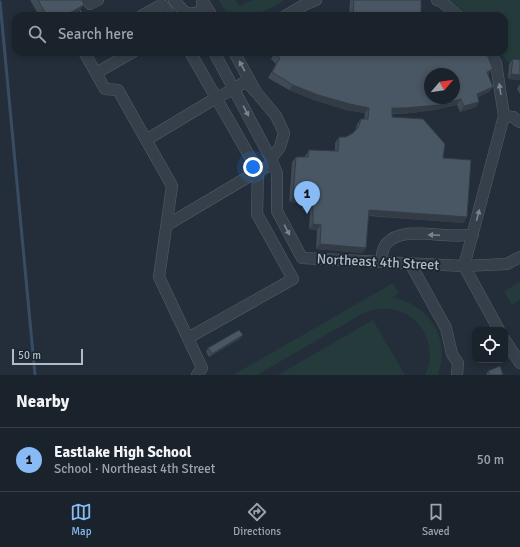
<!DOCTYPE html>
<meta charset="utf-8">
<style>
body{margin:0;font-family:Signika,sans-serif;background:#272f38;color:#f1f3f6}
.controls{position:absolute;right:12px;bottom:12px;display:grid;overflow:hidden;border-radius:8px;box-shadow:0 2px 6px #0003}
.controls button{width:36px;height:36px;display:grid;place-items:center;padding:0;border:0;border-bottom:1px solid #383f48;background:#1a222c;color:#f1f3f6;font:20px sans-serif}
.compass{position:absolute;left:424px;top:68px;width:36px;height:36px;border-radius:50%;background:#1a222c;box-shadow:0 2px 6px #0003;rotate:61deg}
.scale{position:absolute;left:12px;bottom:10px;width:71px;box-sizing:border-box;padding-left:4px;border:2px solid #b1bbc6;border-top:0;font-size:11px;line-height:14px;white-space:nowrap;color:#b1bbc6;-webkit-text-stroke:3px #1b252f;paint-order:stroke}
.you{position:absolute;left:253px;top:167px;width:14px;height:14px;margin:-10px;border:3px solid #fff;border-radius:50%;background:#1a73e8;box-shadow:0 0 0 6px #1a73e833}
.badge{display:grid;place-items:center;width:26px;height:26px;border-radius:50%;background:#88baf5;color:#111;font-size:13px;font-weight:700}
.pin{position:absolute;translate:-50% -33px;filter:drop-shadow(0 1px 2px #0008)}
.pin::after{content:'';position:absolute;top:21px;width:14px;height:12px;background:inherit;clip-path:polygon(0 0,100% 0,50% 100%)}
.list{margin:0;padding:0;list-style:none}
h2{display:flex;justify-content:space-between;align-items:center;height:52px;margin:0;padding:0 16px;font-size:17px}
h2 small{font-size:13px;font-weight:400;color:#9fa4a9}
.list li{display:grid;grid-template-columns:26px 1fr auto;gap:12px;align-items:center;box-sizing:border-box;height:64px;padding:0 16px;border-top:1px solid #383f48}
.list b{display:block;font-size:15px;white-space:nowrap}
.list p{margin:0;font-size:13px;white-space:nowrap;color:#9fa4a9}
.list em{font-size:13px;font-style:normal;color:#9fa4a9}
.icon{flex:none;width:22px;height:22px;fill:none;stroke:currentColor;stroke-width:2;stroke-linecap:round;stroke-linejoin:round}
.map{position:relative;flex:none;width:520px;height:375px;overflow:hidden}
.search{position:absolute;background:#1a222c;box-shadow:0 2px 6px #0003;left:12px;right:12px;top:12px;height:44px;display:flex;align-items:center;gap:10px;box-sizing:border-box;padding:0 14px;border-radius:12px;color:#9fa4a9;font-size:15px}
.sheet{height:116px;background:#1a222c}
nav{display:flex;justify-content:space-around;align-items:center;box-sizing:border-box;height:56px;border-top:1px solid #383f48;background:#1a222c;font-size:11px;color:#9fa4a9}
nav a{display:grid;justify-items:center;gap:2px}
nav .on{color:#88baf5}
.map>svg:first-child{display:block}
.green{fill:#243a3b}
.lines{fill:none;stroke-linecap:round;stroke-linejoin:round}
.stream{stroke:#384d63;stroke-width:3}
.minor-casing{stroke:#545e68;stroke-width:12}
.path{stroke:#425758;stroke-width:1.5;stroke-dasharray:3 3;stroke-linecap:butt}
.minor{stroke:#36404a;stroke-width:11}
.wall{fill:#3f4a55}
.shaded-wall{fill:#333c45}
.building{fill:#495663;stroke:#333c45;fill-rule:evenodd}
.oneway{fill:#7a848e}
.labels{text-anchor:middle;dominant-baseline:central;stroke-width:3.5;stroke-linejoin:round;paint-order:stroke}
.street-label{font-size:14px;fill:#b1bbc6;stroke:#1b252f}
</style>
<div class="map">
<svg width="520" height="375" viewBox="0 0 520 375">
<rect width="100%" height="100%" fill="#232e3a"/>
<g class="green">
<path d="M219 0H235L240 6 252 0H285L255 16H232L227 14Z"/>
<path d="M447 0H520V63L508 62 499 52H504V16H466L456 5Z"/>
<path d="M520 282V300L512 305 504 291Z"/>
<path d="M393 283 399 293 393 297C430 306 451 338 438 375H425C439 348 421 312 390 309 380 308 371 310 362 314L257 375H233Z"/>
<path d="M373 320 405 375H278Z"/>
</g>
<g class="lines">
<path class="stream" d="M0 2 35 375"/>
<defs>
<g id="minor">
<path d="M88 0 90 4 98 0"/>
<path d="M174 0 188 16"/>
<path d="M202 0 212 16"/>
<path d="M437 0 442 2 458 16"/>
<path d="M161 5 164 6 170 16"/>
<path d="M185 12C194 16 205 12 202 0"/>
<path d="M141 16 161 5"/>
<path d="M285 16 304 5 316 0"/>
<path d="M84 52 105 89 118 90 172 186 159 277 202 368 197 375"/>
<path d="M214 52 271 159 277 173V211L302 258 464 266 507 264 520 257"/>
<path d="M234 52 256 92 276 116 284 133 280 147 271 159"/>
<path d="M489 52 496 63 504 116 464 266 499 330"/>
<path d="M96 73 133 52"/>
<path d="M504 116 513 117 520 122"/>
<path d="M146 140 216 98 234 89 243 83 249 84 256 92"/>
<path d="M167 225 258 171 273 164"/>
<path d="M381 262C382 255 382 249 386 244 399 229 427 234 444 235 453 236 463 235 473 235"/>
<path d="M410 263 446 328 452 354 458 363 457 375"/>
<path d="M188 338 293 279 257 214 258 171 190 52"/>
<path d="M505 340 520 363"/>
</g>
</defs>
<use href="#minor" class="minor-casing"/>
<path class="path" d="M80 10 82 14"/>
<use href="#minor" class="minor"/>
</g>
<g class="wall">
<path d="M30 0H82L79 11 71 16H39Z"/>
<path d="M350 0H421V16H349Z"/>
<path d="M275 52H396V53H403L404 52H486L489 74 488 75 493 87 489 92 478 97 479 102 476 107 460 112 457 105 435 110 402 114H392V117L443 158 464 223 368 216 366 248 362 253 316 249 317 230 309 229 310 211 302 210V203L289 202 292 162 296 157H305V156L309 150 335 151V143L339 137H346L353 133 355 132 357 124 361 119H364L365 113 346 110 314 100 289 90 268 78 276 64 271 59Z"/>
<path d="M513 59 520 60V80L508 79 509 64Z"/>
<path d="M520 84V94L517 89Z"/>
<path d="M240 339 209 357 206 352 208 348Z"/>
<path d="M488 371 503 375H486Z"/>
</g>
<g class="shaded-wall">
<path d="M84 5 79 11 71 16H64Z"/>
<path d="M493 69 489 74 483 78 487 72Z"/>
<path d="M511 74 520 75V80L508 79Z"/>
<path d="M293 85 369 108 365 113 346 110 314 100 289 90Z"/>
<path d="M493 87 489 92 473 99 477 94Z"/>
<path d="M461 99 457 105 435 110 402 114 389 113 392 108Z"/>
<path d="M479 102 476 107 460 112 464 106Z"/>
<path d="M293 197 306 198 302 203 289 202Z"/>
<path d="M305 205 313 206 310 211 302 210Z"/>
<path d="M369 210 467 217 464 223 365 215Z"/>
<path d="M313 224 321 225 317 230 309 229Z"/>
<path d="M320 244 366 248 362 253 316 249Z"/>
<path d="M243 335 240 339 209 357 212 354Z"/>
</g>
<g class="building">
<path d="M38 0H82L84 5 64 16H47Z"/>
<path d="M354 0H421V16H353Z"/>
<path d="M276 52H396V53H407V52H486L493 69 487 72 493 87 477 94 479 102 464 106 461 99 439 105 405 108H392V117L423 119 445 144 443 158 471 160 467 217 369 210 366 248 320 244 321 225 313 224V206L305 205 306 198 293 197 296 157H308L309 150 338 151 339 137H346L353 133 358 128 361 119H368L369 108 350 104 318 95 293 85 272 72 280 58 274 54ZM430 74H454V98H430Z"/>
<path d="M513 59 520 60V75L511 74Z"/>
<path d="M239 330 243 335 212 354 208 348Z"/>
<path d="M500 366 503 375H490L488 371Z"/>
</g>
<defs><path id="oneway-solid" d="M-6-.8H1V-3.2L6.5 0L1 3.2V.8H-6Z"/></defs>
<g class="oneway">
<use href="#oneway-solid" transform="translate(242 66) rotate(-119)"/>
<use href="#oneway-solid" transform="translate(500 89) rotate(-99)"/>
<use href="#oneway-solid" transform="translate(246 111) rotate(62)"/>
<use href="#oneway-solid" transform="translate(478 215) rotate(-75)"/>
<use href="#oneway-solid" transform="translate(287 230) rotate(62)"/>
<use href="#oneway-solid" transform="translate(434 235) rotate(-177)"/>
</g>
<g class="labels">
<g class="street-label">
<text transform="translate(378 262) rotate(3)">Northeast 4th Street</text>
</g>
</g>
</svg>
<div class="controls">
<button><svg class="icon" aria-label="locate" viewBox="0 0 24 24"><circle cx="12" cy="12" r="6"/><path d="M12 2v4M12 18v4M2 12h4M18 12h4"/></svg></button>
</div>
<svg class="compass" viewBox="-18 -18 36 36"><path d="M0-13l5 13h-10z" fill="#e53935"/><path d="M0 13l5-13h-10z" fill="#9fa4a9"/></svg>
<div class="scale">50 m</div>
<div class="you"></div>
<div class="pin badge" style="left:307px;top:214px">1</div>
<div class="search"><svg class="icon" aria-label="search" viewBox="0 0 24 24"><circle cx="10" cy="10" r="6"/><path d="M15 15l6 6"/></svg>Search here</div>
</div>
<section class="sheet">
<h2>Nearby<small></small></h2>
<ul class="list">
<li><span class="badge">1</span><div><b>Eastlake High School</b><p>School · Northeast 4th Street</p></div><em>50 m</em></li>
</ul>
</section>
<nav>
<a class="on"><svg class="icon" aria-label="map" viewBox="0 0 24 24"><path d="M3 6l6-2 6 2 6-2v14l-6 2-6-2-6 2zM9 4v14M15 6v14"/></svg>Map</a>
<a><svg class="icon" aria-label="directions" viewBox="0 0 24 24"><path d="M12 3l9 9-9 9-9-9zM9 14v-3h6M13 9l2 2-2 2"/></svg>Directions</a>
<a><svg class="icon" aria-label="saved" viewBox="0 0 24 24"><path d="M7 4h10v16l-5-4-5 4z"/></svg>Saved</a>
</nav>
